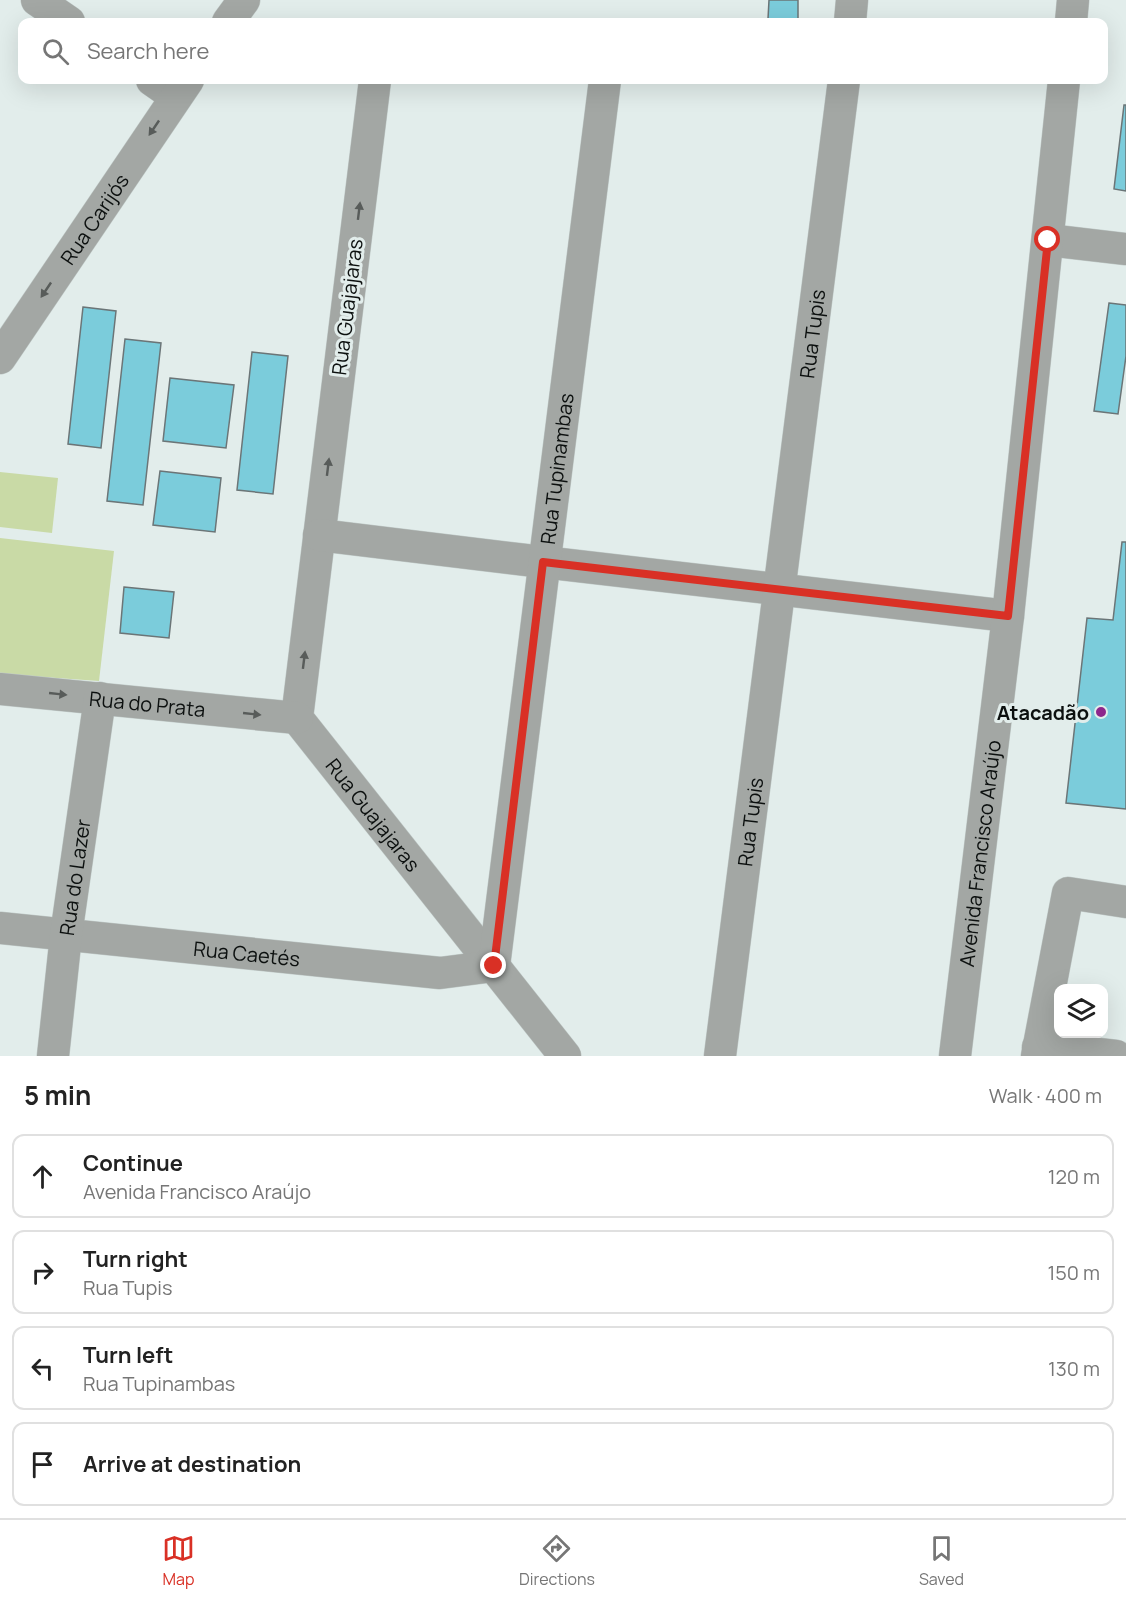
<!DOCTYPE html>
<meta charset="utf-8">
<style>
body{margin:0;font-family:Manrope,sans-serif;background:#f2f2f2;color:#222}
.controls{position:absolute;right:18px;bottom:18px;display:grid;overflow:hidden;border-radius:12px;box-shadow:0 6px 24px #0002}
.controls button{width:54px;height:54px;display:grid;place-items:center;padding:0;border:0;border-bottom:2px solid #e0e0e0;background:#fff;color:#222;font:30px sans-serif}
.stop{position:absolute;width:18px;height:18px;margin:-14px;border:4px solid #d93025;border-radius:50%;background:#fff}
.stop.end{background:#d93025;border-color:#fff;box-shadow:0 2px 6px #0008}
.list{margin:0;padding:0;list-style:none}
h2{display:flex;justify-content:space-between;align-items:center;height:78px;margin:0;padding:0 24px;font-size:26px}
h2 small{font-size:20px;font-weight:400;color:#767676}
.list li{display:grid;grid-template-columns:39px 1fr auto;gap:18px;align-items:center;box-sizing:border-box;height:84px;margin:0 12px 12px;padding:0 12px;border:2px solid #e0e0e0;border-radius:12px}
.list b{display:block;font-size:22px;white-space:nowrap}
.list p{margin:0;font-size:20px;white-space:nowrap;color:#767676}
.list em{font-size:20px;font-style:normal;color:#767676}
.icon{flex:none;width:33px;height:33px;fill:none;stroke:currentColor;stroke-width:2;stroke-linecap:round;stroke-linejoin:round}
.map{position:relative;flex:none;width:1126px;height:1056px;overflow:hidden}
.search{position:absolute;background:#fff;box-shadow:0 6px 24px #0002;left:18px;right:18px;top:18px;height:66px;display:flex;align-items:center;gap:15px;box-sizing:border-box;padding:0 21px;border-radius:12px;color:#767676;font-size:22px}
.sheet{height:462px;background:#fff}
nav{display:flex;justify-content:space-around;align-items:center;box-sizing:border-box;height:84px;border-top:2px solid #e0e0e0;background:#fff;font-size:16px;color:#767676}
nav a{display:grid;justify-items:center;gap:3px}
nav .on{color:#d93025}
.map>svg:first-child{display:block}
.green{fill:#c9daa6}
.building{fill:#7bccdb;stroke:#6b7577;stroke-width:1.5}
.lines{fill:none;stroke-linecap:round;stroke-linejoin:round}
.minor-casing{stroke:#c0cac8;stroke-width:33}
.minor{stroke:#a3a7a4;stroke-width:32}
.oneway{fill:#585c5a}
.route{stroke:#d93025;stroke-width:8}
.poi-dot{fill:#8d268c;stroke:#e2edeb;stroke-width:2}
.labels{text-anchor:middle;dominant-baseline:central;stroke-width:6;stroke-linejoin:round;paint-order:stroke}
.street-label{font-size:20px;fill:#0c100f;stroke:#e2edeb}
.poi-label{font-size:20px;font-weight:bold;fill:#0c100f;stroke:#e2edeb;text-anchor:end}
</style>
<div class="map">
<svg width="1126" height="1056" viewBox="0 0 1126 1056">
<rect width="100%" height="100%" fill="#e2edeb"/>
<g class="green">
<path d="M0 472 58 478 52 533 0 527Z"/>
<path d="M0 538 114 551 99 681 0 674Z"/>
</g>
<g class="building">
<path d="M769 0H798V20L768 19Z"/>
<path d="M1124 105H1126V191L1114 189Z"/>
<path d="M1109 303 1126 305V356L1118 414 1094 411Z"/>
<path d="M83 307 116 311 101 448 68 444Z"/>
<path d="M125 339 161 343 143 505 107 501Z"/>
<path d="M252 352 288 356 273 494 237 490Z"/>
<path d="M170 378 234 385 226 448 163 441Z"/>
<path d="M160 471 221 478 215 532 153 525Z"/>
<path d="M1122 542H1126V809L1066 803 1087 618 1113 620Z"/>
<path d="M124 587 174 592 169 638 120 633Z"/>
</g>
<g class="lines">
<defs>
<g id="minor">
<path d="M37 0 69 22"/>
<path d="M228 22 244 0"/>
<path d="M850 22 852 0"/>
<path d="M1071 22 1073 0"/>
<path d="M152 80 175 96"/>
<path id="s1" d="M375 80 297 718 565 1056"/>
<path d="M1048 240 1126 249"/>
<path id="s2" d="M0 358 188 80"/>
<path d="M319 535 543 562 1008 616"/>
<path id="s3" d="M0 689 297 718"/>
<path id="s4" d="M0 928 440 973 494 966 605 80"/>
<path d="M1038 1047 1116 1056"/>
<path id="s5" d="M53 1056 66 935 100 698"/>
<path id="s6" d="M720 1056 844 80"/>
<path id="s7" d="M955 1056 1008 616 1064 80"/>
<path d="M1037 1056 1068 893 1126 902"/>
</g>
</defs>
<use href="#minor" class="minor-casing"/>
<use href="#minor" class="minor"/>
</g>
<defs><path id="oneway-solid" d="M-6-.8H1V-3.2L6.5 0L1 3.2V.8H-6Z" transform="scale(1.5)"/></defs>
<g class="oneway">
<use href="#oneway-solid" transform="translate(154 128) rotate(124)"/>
<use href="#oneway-solid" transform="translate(359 211) rotate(-83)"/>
<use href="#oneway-solid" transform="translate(46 290) rotate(124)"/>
<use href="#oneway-solid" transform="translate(328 467) rotate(-83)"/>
<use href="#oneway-solid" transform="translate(304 660) rotate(-83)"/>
<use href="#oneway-solid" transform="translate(58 694) rotate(6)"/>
<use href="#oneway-solid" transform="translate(252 714) rotate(6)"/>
</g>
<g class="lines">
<path class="route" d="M494 966 543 562 1008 616 1048 240"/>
</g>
<circle class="poi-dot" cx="1101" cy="712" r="6"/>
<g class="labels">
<g class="street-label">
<text stroke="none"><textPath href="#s2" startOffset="168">Rua Carijós</textPath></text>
<text transform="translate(347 307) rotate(-83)">Rua Guajajaras</text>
<text stroke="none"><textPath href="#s6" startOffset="728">Rua Tupis</textPath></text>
<text stroke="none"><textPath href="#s4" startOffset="998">Rua Tupinambas</textPath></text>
<text stroke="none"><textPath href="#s3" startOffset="148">Rua do Prata</textPath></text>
<text stroke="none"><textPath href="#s1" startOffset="766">Rua Guajajaras</textPath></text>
<text stroke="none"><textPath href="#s6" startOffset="236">Rua Tupis</textPath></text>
<text stroke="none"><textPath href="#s7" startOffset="204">Avenida Francisco Araújo</textPath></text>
<text stroke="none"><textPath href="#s5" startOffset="180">Rua do Lazer</textPath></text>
<text stroke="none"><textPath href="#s4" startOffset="248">Rua Caetés</textPath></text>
</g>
<g class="poi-label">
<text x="1089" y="712">Atacadão</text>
</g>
</g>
</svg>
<div class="controls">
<button><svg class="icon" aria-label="layers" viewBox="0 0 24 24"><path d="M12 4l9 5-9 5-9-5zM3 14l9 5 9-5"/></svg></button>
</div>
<div class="stop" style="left:1048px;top:240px"></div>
<div class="stop end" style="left:494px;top:966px"></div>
<div class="search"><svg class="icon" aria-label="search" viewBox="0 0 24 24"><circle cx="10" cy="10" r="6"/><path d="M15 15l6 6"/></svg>Search here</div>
</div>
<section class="sheet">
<h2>5 min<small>Walk · 400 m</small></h2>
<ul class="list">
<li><svg class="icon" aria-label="ahead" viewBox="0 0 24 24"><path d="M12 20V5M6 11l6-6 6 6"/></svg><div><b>Continue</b><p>Avenida Francisco Araújo</p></div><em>120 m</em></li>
<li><svg class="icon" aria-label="right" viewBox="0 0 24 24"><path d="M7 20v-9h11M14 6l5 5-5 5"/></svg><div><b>Turn right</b><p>Rua Tupis</p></div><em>150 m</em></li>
<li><svg class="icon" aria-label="left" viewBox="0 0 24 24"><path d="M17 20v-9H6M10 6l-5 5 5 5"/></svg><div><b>Turn left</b><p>Rua Tupinambas</p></div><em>130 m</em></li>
<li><svg class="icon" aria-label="arrive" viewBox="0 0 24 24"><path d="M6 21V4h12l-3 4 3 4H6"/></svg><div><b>Arrive at destination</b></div></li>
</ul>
</section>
<nav>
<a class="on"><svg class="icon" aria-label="map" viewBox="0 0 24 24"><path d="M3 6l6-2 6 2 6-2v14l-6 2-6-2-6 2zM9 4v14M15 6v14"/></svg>Map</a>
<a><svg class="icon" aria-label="directions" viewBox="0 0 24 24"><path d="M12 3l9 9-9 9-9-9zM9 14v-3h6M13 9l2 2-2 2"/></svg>Directions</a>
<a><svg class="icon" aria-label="saved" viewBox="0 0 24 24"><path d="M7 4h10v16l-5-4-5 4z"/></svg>Saved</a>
</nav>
